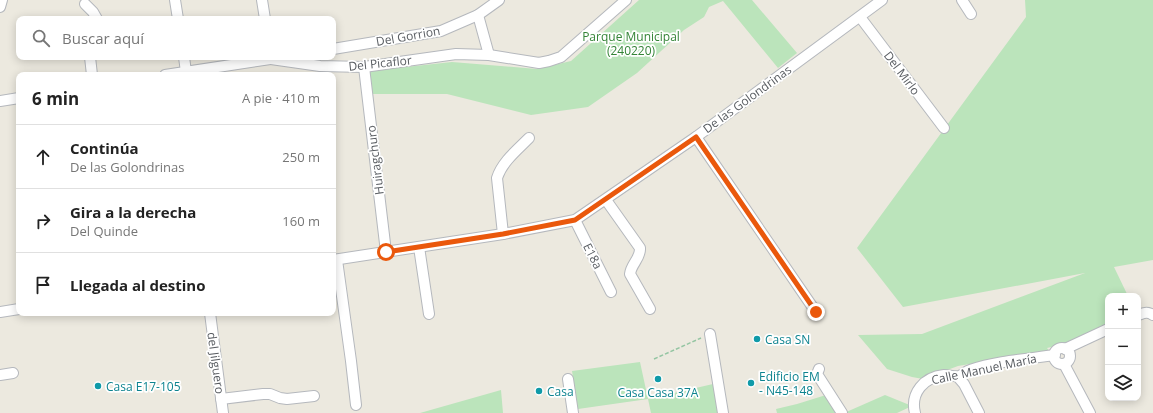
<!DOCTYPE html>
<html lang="es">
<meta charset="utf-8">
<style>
body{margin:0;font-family:"Open Sans",sans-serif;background:#f6f6f6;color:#222}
.controls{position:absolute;right:12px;bottom:12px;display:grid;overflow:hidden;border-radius:8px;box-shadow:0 2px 10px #0003}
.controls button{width:36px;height:36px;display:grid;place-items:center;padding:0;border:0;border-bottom:1px solid #e0e0e0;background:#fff;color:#222;font:20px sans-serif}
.stop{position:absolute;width:12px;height:12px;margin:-9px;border:3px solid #ea580c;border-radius:50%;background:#fff}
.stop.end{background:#ea580c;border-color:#fff;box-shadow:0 1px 4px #0008}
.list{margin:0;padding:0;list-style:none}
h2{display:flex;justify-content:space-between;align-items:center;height:52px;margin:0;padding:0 16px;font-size:17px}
h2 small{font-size:13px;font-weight:400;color:#767676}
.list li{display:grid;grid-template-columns:26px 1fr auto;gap:12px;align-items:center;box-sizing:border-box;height:64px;padding:0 16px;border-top:1px solid #e0e0e0}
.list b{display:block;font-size:15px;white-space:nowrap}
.list p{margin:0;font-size:13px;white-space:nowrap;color:#767676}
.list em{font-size:13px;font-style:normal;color:#767676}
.icon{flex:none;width:22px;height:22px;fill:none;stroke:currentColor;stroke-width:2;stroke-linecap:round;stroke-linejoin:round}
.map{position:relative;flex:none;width:1153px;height:413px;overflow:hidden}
.search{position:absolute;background:#fff;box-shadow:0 2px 10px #0003;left:16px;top:16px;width:320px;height:44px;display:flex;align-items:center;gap:10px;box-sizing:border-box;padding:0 14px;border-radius:8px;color:#767676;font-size:15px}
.panel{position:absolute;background:#fff;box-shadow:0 2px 10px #0003;left:16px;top:72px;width:320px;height:244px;border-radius:8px}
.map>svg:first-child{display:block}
.green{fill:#bbe4bb}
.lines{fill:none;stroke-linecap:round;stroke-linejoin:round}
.street-casing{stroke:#b5b8bd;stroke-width:12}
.path{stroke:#94c5a2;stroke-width:1.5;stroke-dasharray:4 2;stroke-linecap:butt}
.street{stroke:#fff;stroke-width:10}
.route{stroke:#ea580c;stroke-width:5}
.culture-dot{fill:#0f9aa8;stroke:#fff;stroke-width:1.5}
.labels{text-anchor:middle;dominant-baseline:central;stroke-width:3.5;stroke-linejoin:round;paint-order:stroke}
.street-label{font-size:12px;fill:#585c61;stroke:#fff}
.park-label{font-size:12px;fill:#348437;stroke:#fff}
.culture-label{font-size:12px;fill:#0d838f;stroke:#fff;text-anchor:start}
</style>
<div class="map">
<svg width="1153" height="413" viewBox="0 0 1153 413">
<rect width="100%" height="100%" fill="#ece9df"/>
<g class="green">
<path d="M639 0H752L797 53 778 68 723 1 709 7 704 17 684 30 637 73 588 107 531 115 447 94H372L369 71 452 62 537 69 571 61Z"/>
<path d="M1025 0H1153V260L1114 267 1128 296H1108V327L1065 344 1047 348 1051 353 1017 356 958 366 923 379 912 377 887 369 858 335 922 334 1085 273 903 307 857 248 1026 17Z"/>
<path d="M640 362 648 399 713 384 718 413H651L648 399 578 409 572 371Z"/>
<path d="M501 390 503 413H420Z"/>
<path d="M826 395 837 413H777L776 409 797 404Z"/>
<path d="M885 395 912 406 897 413H844Z"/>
</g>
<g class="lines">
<defs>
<g id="street">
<path d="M175 0 178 19"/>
<path d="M262 0 265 19"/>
<path d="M962 0 971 14"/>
<path d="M85 4 93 12 97 19"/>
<path d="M0 7 2 0"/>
<path d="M478 15 489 55"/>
<path d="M860 17 944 128"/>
<path d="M333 49 441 31 478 15 499 0"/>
<path d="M90 57 92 75"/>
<path d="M184 57 186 72"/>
<path d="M271 57V59L320 66 364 67 456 54 489 55 539 63 549 61 561 57 626 0"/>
<path d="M364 67 386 252"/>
<path d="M165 75 277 58"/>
<path d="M0 101 19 98"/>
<path d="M696 137 816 312"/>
<path d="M606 200 640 248C641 258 631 264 630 274L650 309"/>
<path d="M575 220 611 292"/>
<path d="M503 234 497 178C502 162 517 150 529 138"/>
<path d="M419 247 429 314"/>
<path d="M333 260 503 234 575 220 696 137 882 0"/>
<path d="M337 260 351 361 356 405"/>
<path d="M0 312 19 309"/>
<path d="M210 313 223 413"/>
<path d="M1138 315C1144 313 1147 311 1153 315"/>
<path d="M710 334 723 413"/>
<circle cx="1062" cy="356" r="8"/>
<path d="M1065 349 1108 329"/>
<path d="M1064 364 1090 413"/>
<path d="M819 369 817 374 842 413"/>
<path d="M0 375 13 373"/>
<path d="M958 377 964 384 979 413"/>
<path d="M568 379 573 413"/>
<path d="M221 399 263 394H270L280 398 287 399 314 396"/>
<path d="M915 413C910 393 924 377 944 375 949 375 955 377 959 376 963 375 966 371 970 370 997 361 1027 359 1055 355"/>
</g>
</defs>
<use href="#street" class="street-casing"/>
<path class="path" d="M654 359 701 338"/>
<use href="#street" class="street"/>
</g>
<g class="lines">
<path class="route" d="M386 252 503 234 575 220 696 137 816 312"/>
</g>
<g class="culture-dot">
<circle cx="757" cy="339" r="4"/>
<circle cx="658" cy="379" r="4"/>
<circle cx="751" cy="383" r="4"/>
<circle cx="98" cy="386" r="4"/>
<circle cx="539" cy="391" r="4"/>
</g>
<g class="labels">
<g class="street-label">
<text transform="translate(408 36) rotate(-10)">Del Gorrion</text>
<text transform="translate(380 63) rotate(-6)">Del Picaflor</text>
<text transform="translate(902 73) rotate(53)">Del Mirlo</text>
<text transform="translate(747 99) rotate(-36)">De las Golondrinas</text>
<text transform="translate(375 160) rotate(-97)">Huiragchuro</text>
<text transform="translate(593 256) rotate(63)">E18a</text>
<text transform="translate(216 363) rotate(82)">del Jilguero</text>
<text transform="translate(984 369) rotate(-12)">Calle Manuel María</text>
</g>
<g class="park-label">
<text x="631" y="36">Parque Municipal<tspan x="631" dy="14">(240220)</tspan></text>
</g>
<g class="culture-label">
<text x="765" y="339">Casa SN</text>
<text x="759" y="376">Edificio EM<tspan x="759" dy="14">- N45-148</tspan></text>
<text x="106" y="386">Casa E17-105</text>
<text x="547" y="391">Casa</text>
<text x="658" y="392" text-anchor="middle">Casa Casa 37A</text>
</g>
</g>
</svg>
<div class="controls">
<button>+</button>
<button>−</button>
<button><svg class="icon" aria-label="layers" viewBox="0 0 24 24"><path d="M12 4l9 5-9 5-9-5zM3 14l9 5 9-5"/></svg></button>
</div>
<div class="stop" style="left:386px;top:252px"></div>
<div class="stop end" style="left:816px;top:312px"></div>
<div class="search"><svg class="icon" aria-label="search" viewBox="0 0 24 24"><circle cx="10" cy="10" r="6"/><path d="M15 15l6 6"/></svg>Buscar aquí</div>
<section class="panel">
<h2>6 min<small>A pie · 410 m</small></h2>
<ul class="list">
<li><svg class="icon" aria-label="ahead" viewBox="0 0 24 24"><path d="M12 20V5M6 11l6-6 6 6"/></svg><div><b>Continúa</b><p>De las Golondrinas</p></div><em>250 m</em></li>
<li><svg class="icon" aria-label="right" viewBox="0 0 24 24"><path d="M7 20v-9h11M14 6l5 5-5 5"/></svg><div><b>Gira a la derecha</b><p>Del Quinde</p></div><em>160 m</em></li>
<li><svg class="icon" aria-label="arrive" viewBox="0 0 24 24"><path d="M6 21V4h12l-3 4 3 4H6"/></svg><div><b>Llegada al destino</b></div></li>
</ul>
</section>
</div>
